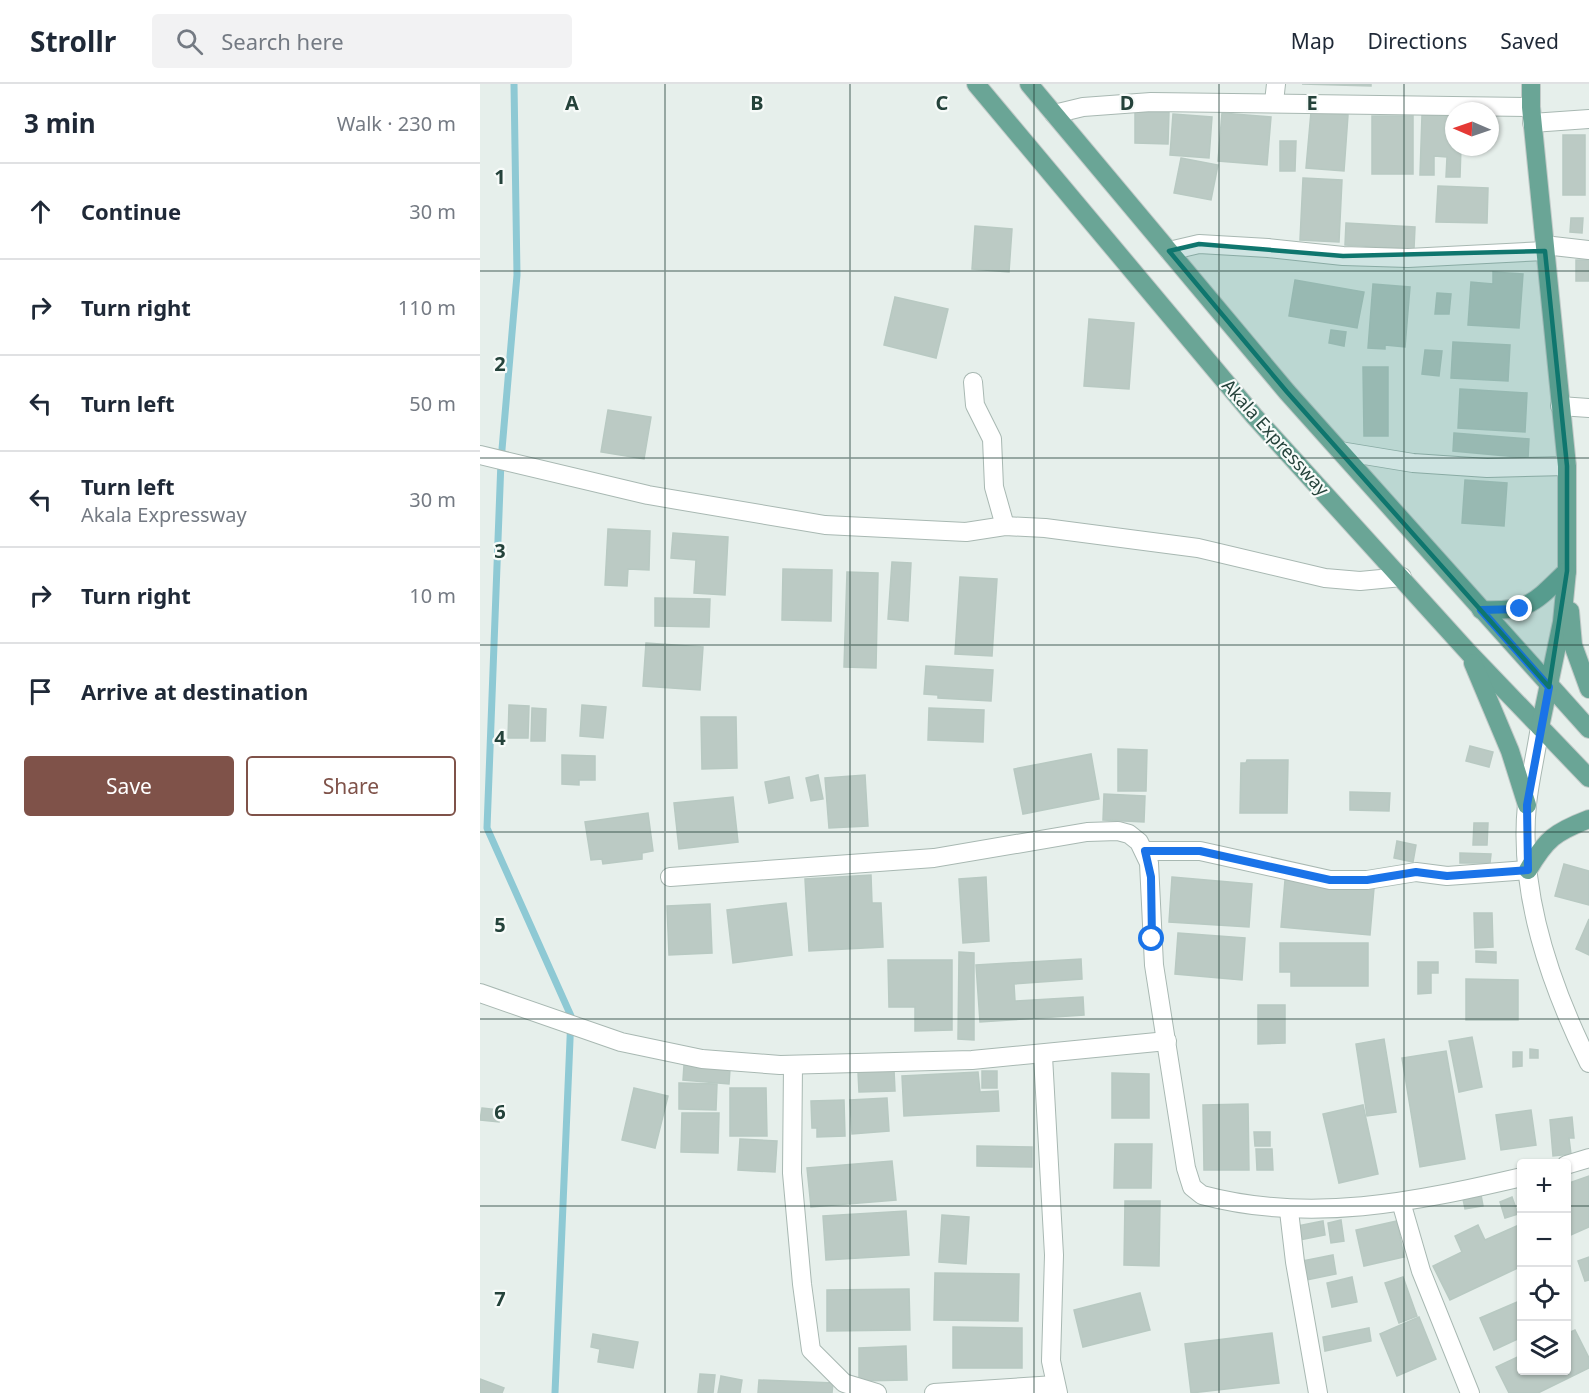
<!DOCTYPE html>
<meta charset="utf-8">
<style>
body{margin:0;font-family:"Noto Sans",sans-serif;background:#f2f2f3;color:#1f2937}
.controls{position:absolute;right:18px;bottom:18px;display:grid;overflow:hidden;border-radius:6px;box-shadow:0 2px 4px #0004}
.controls button{width:54px;height:54px;display:grid;place-items:center;padding:0;border:0;border-bottom:2px solid #e0e1e3;background:#fff;color:#1f2937;font:30px sans-serif}
.compass{position:absolute;left:965px;top:18px;width:54px;height:54px;border-radius:50%;background:#fff;box-shadow:0 2px 4px #0004;rotate:272deg}
.stop{position:absolute;width:18px;height:18px;margin:-14px;border:4px solid #1a73e8;border-radius:50%;background:#fff}
.stop.end{background:#1a73e8;border-color:#fff;box-shadow:0 2px 6px #0008}
.list{margin:0;padding:0;list-style:none}
h2{display:flex;justify-content:space-between;align-items:center;height:78px;margin:0;padding:0 24px;font-size:26px}
h2 small{font-size:20px;font-weight:400;color:#747a83}
.list li{display:grid;grid-template-columns:39px 1fr auto;gap:18px;align-items:center;box-sizing:border-box;height:96px;padding:0 24px;border-top:2px solid #e0e1e3}
.list b{display:block;font-size:22px;white-space:nowrap}
.list p{margin:0;font-size:20px;white-space:nowrap;color:#747a83}
.list em{font-size:20px;font-style:normal;color:#747a83}
.actions{display:flex;gap:12px;padding:18px 24px}
.actions a{flex:1;padding:14px 0;border:2px solid #7f5249;border-radius:6px;text-align:center;font-size:21px;color:#7f5249}
.actions .main{background:#7f5249;color:#fff}
.icon{flex:none;width:33px;height:33px;fill:none;stroke:currentColor;stroke-width:2;stroke-linecap:round;stroke-linejoin:round}
.map{position:relative;flex:none;width:1109px;height:1309px;overflow:hidden}
header{display:flex;align-items:center;gap:36px;box-sizing:border-box;height:84px;padding:0 30px;background:#fff;border-bottom:2px solid #e0e1e3}
header strong{font-size:28px}
nav{display:flex;gap:33px;margin-inline-start:auto;font-size:21px}
.search{width:420px;height:54px;background:#f2f2f3;display:flex;align-items:center;gap:15px;box-sizing:border-box;padding:0 21px;border-radius:6px;color:#747a83;font-size:22px}
main{display:flex}
aside{flex:1;background:#fff}
.map>svg:first-child{display:block}
.lines{fill:none;stroke-linecap:round;stroke-linejoin:round}
.stream{stroke:#8ec9d4;stroke-width:7}
.building{fill:#bbcac4;stroke:#b8c9c2;stroke-width:1.5}
.minor-casing{stroke:#a8b8b2;stroke-width:20}
.tertiary-casing{stroke:#a8b8b2;stroke-width:20}
.primary-casing{stroke:#c2cac8;stroke-width:20}
.minor{stroke:#fff;stroke-width:18}
.tertiary{stroke:#fff;stroke-width:18}
.primary{stroke:#6aa596;stroke-width:18}
.route{stroke:#1a73e8;stroke-width:8}
.marked{fill:#0f766e;fill-opacity:0.2;stroke:#0f766e;stroke-width:4.5;stroke-linejoin:round}
.grid{fill:none;stroke:#24423a;stroke-width:1.5;stroke-opacity:0.55}
.labels{text-anchor:middle;dominant-baseline:central;stroke-width:4.5;stroke-linejoin:round;paint-order:stroke}
.street-label{font-size:18px;fill:#24423a;stroke:#f7fbf9}
.grid-label{font-size:20px;text-anchor:middle;font-weight:bold;fill:#24423a;stroke:#f7fbf9;stroke-width:4.5;stroke-linejoin:round;paint-order:stroke}
</style>
<header>
<strong>Strollr</strong>
<div class="search"><svg class="icon" aria-label="search" viewBox="0 0 24 24"><circle cx="10" cy="10" r="6"/><path d="M15 15l6 6"/></svg>Search here</div>
<nav><a>Map</a><a>Directions</a><a>Saved</a></nav>
</header>
<main>
<aside>
<h2>3 min<small>Walk · 230 m</small></h2>
<ul class="list">
<li><svg class="icon" aria-label="ahead" viewBox="0 0 24 24"><path d="M12 20V5M6 11l6-6 6 6"/></svg><div><b>Continue</b></div><em>30 m</em></li>
<li><svg class="icon" aria-label="right" viewBox="0 0 24 24"><path d="M7 20v-9h11M14 6l5 5-5 5"/></svg><div><b>Turn right</b></div><em>110 m</em></li>
<li><svg class="icon" aria-label="left" viewBox="0 0 24 24"><path d="M17 20v-9H6M10 6l-5 5 5 5"/></svg><div><b>Turn left</b></div><em>50 m</em></li>
<li><svg class="icon" aria-label="left" viewBox="0 0 24 24"><path d="M17 20v-9H6M10 6l-5 5 5 5"/></svg><div><b>Turn left</b><p>Akala Expressway</p></div><em>30 m</em></li>
<li><svg class="icon" aria-label="right" viewBox="0 0 24 24"><path d="M7 20v-9h11M14 6l5 5-5 5"/></svg><div><b>Turn right</b></div><em>10 m</em></li>
<li><svg class="icon" aria-label="arrive" viewBox="0 0 24 24"><path d="M6 21V4h12l-3 4 3 4H6"/></svg><div><b>Arrive at destination</b></div></li>
</ul>
<div class="actions"><a class="main">Save</a><a>Share</a></div>
</aside>
<div class="map">
<svg width="1109" height="1309" viewBox="0 0 1109 1309">
<rect width="100%" height="100%" fill="#e6efeb"/>
<g class="lines">
<path class="stream" d="M34 0 37 191 21 377 7 744 91 932 75 1309"/>
</g>
<g class="building">
<path d="M822 0H891V2Z"/>
<path d="M655 28H689L688 60 655 59Z"/>
<path d="M831 28 868 31 864 87 826 84Z"/>
<path d="M742 29 791 33 787 81 738 77Z"/>
<path d="M693 30 732 33 729 74 690 71Z"/>
<path d="M942 31 974 32V63H981L980 93H966L967 73 954 72V91H940Z"/>
<rect x="892" y="32" width="41" height="58"/>
<rect x="1083" y="51" width="22" height="60"/>
<path d="M800 57H816L815 87H800Z"/>
<path d="M701 74 738 81 731 116 694 109Z"/>
<path d="M823 94 862 96 859 158 820 156Z"/>
<path d="M958 102 1008 104 1007 139 956 138Z"/>
<path d="M1091 134H1103L1102 149 1090 148Z"/>
<path d="M866 139 935 143 934 165 865 161Z"/>
<path d="M495 142 532 145 529 188 492 185Z"/>
<rect x="1096" y="176" width="13" height="21"/>
<path d="M1013 188 1043 190 1039 244 988 241 991 198 1013 200Z"/>
<path d="M815 196 884 208 877 244 809 232Z"/>
<path d="M893 200 930 203 925 263 905 261V265L888 264Z"/>
<path d="M957 209 971 210 969 230H955Z"/>
<path d="M415 213 468 225 456 274 404 261Z"/>
<path d="M609 235 654 239 649 305 604 302Z"/>
<path d="M851 246 866 248 864 262 849 259Z"/>
<path d="M973 258 1030 261 1028 297 971 294Z"/>
<path d="M945 266 962 267 959 292 942 290Z"/>
<path d="M883 283H908V352H884Z"/>
<path d="M980 305 1047 309 1045 348 978 344Z"/>
<path d="M128 326 171 333 164 375 121 368Z"/>
<path d="M974 349 1049 355 1048 374 973 367Z"/>
<path d="M985 396 1027 399 1024 442 982 439Z"/>
<path d="M128 445 170 447 169 486 148 485 147 502 125 501Z"/>
<path d="M193 449 248 453 245 511 214 509 216 476 191 474Z"/>
<path d="M412 478 431 479 428 537 408 535Z"/>
<path d="M303 485 352 486 351 537 302 536Z"/>
<path d="M367 488 398 489 396 584 364 583Z"/>
<path d="M480 493 517 495 512 572 475 570Z"/>
<path d="M175 514 230 515 229 543 175 542Z"/>
<path d="M166 559 223 563 220 606 163 602Z"/>
<path d="M446 582 513 586 511 617 458 614V611L444 610Z"/>
<path d="M29 621 49 622 48 654H28Z"/>
<path d="M102 621 126 623 123 654 100 652Z"/>
<path d="M52 624 66 625 65 657H51Z"/>
<path d="M449 624 504 626 503 658 448 656Z"/>
<path d="M221 633H256L257 684 222 685Z"/>
<path d="M990 662 1013 668 1009 683 986 677Z"/>
<path d="M638 665 667 666 666 707H638Z"/>
<path d="M611 670 619 715 543 730 534 685Z"/>
<path d="M82 671 115 672V696H99V701L82 700Z"/>
<path d="M767 676H808L807 729H760L761 679H766Z"/>
<path d="M338 691 343 715 331 717 326 694Z"/>
<path d="M385 691 388 742 349 744 345 694Z"/>
<path d="M309 693 313 714 289 719 285 698Z"/>
<path d="M870 708 910 709 909 727 870 726Z"/>
<path d="M624 710 665 712 664 738 623 736Z"/>
<path d="M253 713 258 758 199 765 194 719Z"/>
<path d="M168 729 173 767 162 769V775L123 780 122 775 111 776 105 738Z"/>
<path d="M994 739H1008L1007 761H993Z"/>
<path d="M917 757 936 761 933 778 914 774Z"/>
<path d="M980 769 1011 770 1010 779H980Z"/>
<path d="M1084 780 1109 787V821L1075 812Z"/>
<path d="M391 791 392 819H401L403 863 329 867 325 795Z"/>
<path d="M506 793 509 857 483 859 479 795Z"/>
<path d="M692 793 772 800 769 843 689 838Z"/>
<path d="M805 796 894 804 890 851 801 843Z"/>
<path d="M306 819 312 871 253 879 247 826Z"/>
<path d="M230 820 232 869 189 871 187 822Z"/>
<path d="M994 829H1012L1013 863 995 864Z"/>
<path d="M1109 835V871L1096 865Z"/>
<path d="M698 849 765 854 762 896 695 890Z"/>
<path d="M800 859H888V902H811V888H800Z"/>
<path d="M996 867 1016 868V879L996 878Z"/>
<path d="M479 868 494 869V956L478 955Z"/>
<path d="M601 875 602 895 534 900 535 917 603 913 604 931 500 938 496 881Z"/>
<path d="M408 876H472V946L435 947V923H409Z"/>
<path d="M938 878H958V889H951V909L938 910Z"/>
<path d="M986 895 1038 896V936H986Z"/>
<path d="M778 921H805V959L778 960Z"/>
<path d="M992 953 1002 1003 979 1008 969 957Z"/>
<path d="M904 955 916 1028 887 1032 876 960Z"/>
<path d="M1050 965 1058 966V974H1050Z"/>
<path d="M966 967 985 1075 940 1083 922 974Z"/>
<path d="M1033 968H1042V982L1033 983Z"/>
<path d="M204 981 250 985 249 1000 203 996Z"/>
<path d="M414 986 415 1007 379 1008 378 988Z"/>
<rect x="502" y="987" width="15" height="17"/>
<path d="M498 988 500 1008 518 1007 519 1027 424 1032 422 992Z"/>
<path d="M632 989 669 990V1034H632Z"/>
<path d="M199 999 237 1000 236 1026 199 1025Z"/>
<path d="M154 1004 188 1012 175 1064 142 1056Z"/>
<path d="M250 1004H286L287 1052H250Z"/>
<path d="M407 1014 409 1047 372 1050 370 1016Z"/>
<path d="M364 1016 365 1052 337 1053V1044H332L331 1017Z"/>
<path d="M768 1020 769 1086H724L723 1021Z"/>
<path d="M883 1021 898 1090 859 1099 843 1030Z"/>
<path d="M2 1024 19 1026V1038L0 1036Z"/>
<path d="M1051 1026 1056 1061 1021 1066 1016 1031Z"/>
<path d="M202 1029H239L238 1069 201 1068Z"/>
<path d="M1092 1033 1094 1054H1089L1091 1070 1073 1072 1070 1036Z"/>
<path d="M774 1048H790V1062H775Z"/>
<path d="M260 1055 297 1057 295 1088 258 1086Z"/>
<path d="M635 1060H672L671 1104H634Z"/>
<path d="M497 1062 552 1063V1083L497 1082Z"/>
<path d="M776 1065H792L793 1086H777Z"/>
<path d="M412 1077 416 1116 331 1123 327 1084Z"/>
<path d="M1109 1092V1143L1086 1153V1100Z"/>
<path d="M1001 1111 1003 1122 985 1125 983 1115Z"/>
<path d="M1032 1113 1038 1130 1025 1134 1020 1118Z"/>
<path d="M645 1117H680L679 1182 644 1181Z"/>
<path d="M426 1127 429 1171 346 1176 343 1132Z"/>
<path d="M462 1131 489 1133 486 1180 459 1178Z"/>
<path d="M861 1136 864 1157 851 1159 848 1139Z"/>
<path d="M843 1137 845 1151 819 1156 817 1142Z"/>
<path d="M917 1137 924 1173 884 1182 876 1146Z"/>
<path d="M998 1141 1005 1156 1039 1141 1042 1146V1182L970 1216 953 1182 982 1168 975 1152Z"/>
<path d="M853 1171 856 1190 826 1196 822 1177Z"/>
<path d="M1109 1173V1196L1105 1197 1098 1177Z"/>
<path d="M455 1189 539 1190 538 1237 454 1236Z"/>
<path d="M872 1193 877 1218 852 1223 847 1199Z"/>
<path d="M923 1193 937 1232 919 1239 905 1199Z"/>
<path d="M429 1205 430 1246 347 1247V1206Z"/>
<path d="M660 1209 670 1246 603 1263 594 1226Z"/>
<path d="M1042 1216V1253L1014 1266 1000 1234Z"/>
<path d="M939 1233 956 1275 917 1292 900 1250Z"/>
<path d="M473 1243 542 1244V1284H473Z"/>
<path d="M889 1244 891 1257 845 1267 843 1253Z"/>
<path d="M1095 1246 1109 1274V1284L1058 1309H1029L1016 1283 1042 1271V1286H1086V1250Z"/>
<path d="M792 1249 799 1299 711 1309 705 1260Z"/>
<path d="M113 1250 158 1258 153 1284 118 1278 120 1265 111 1263Z"/>
<path d="M426 1262 427 1296 379 1297V1264Z"/>
<path d="M220 1290 235 1291 233 1309H218Z"/>
<path d="M241 1292 262 1296 260 1309H238Z"/>
<path d="M0 1295 24 1304 22 1309H0Z"/>
<path d="M279 1296 353 1299 352 1309H278Z"/>
</g>
<g class="lines">
<defs>
<g id="minor">
<path d="M794 18 796 0"/>
<path d="M574 30 603 23 671 18 1051 23"/>
<path d="M1052 39 1109 35"/>
<path d="M1064 161 1109 166"/>
<path d="M689 167 719 160 788 164 863 172 928 174 1065 167"/>
<path d="M493 298 495 321 512 355 514 403 525 442"/>
<path d="M1080 322 1109 324"/>
<path d="M860 367 933 379 1007 384 1087 382"/>
<path d="M0 371 168 411 345 441 486 448 525 442 565 444 718 464 845 494 880 497 922 493"/>
<path d="M665 767H720L850 796H887L936 788 967 792 1048 786"/>
<path d="M190 793 454 774 607 748 638 747 649 750 659 758 669 779 674 881 706 1084 712 1103 722 1111C830 1140 935 1118 1042 1093"/>
<path d="M0 909 141 958 222 975 300 981 492 976 687 957"/>
<path d="M563 972 574 1171 571 1277 578 1309"/>
<path d="M313 981 312 1089 322 1200 331 1266 364 1299 397 1309"/>
<path d="M1086 1081 1109 1074"/>
<path d="M921 1118 941 1187 990 1309"/>
<path d="M809 1127 815 1178 838 1309"/>
<path d="M454 1309 575 1301"/>
</g>
<path id="tertiary" d="M1060 643C1056 669 1050 694 1047 720 1038 809 1070 900 1109 979"/>
<g id="primary">
<path d="M496 0 774 332 989 569 1109 694"/>
<path d="M549 0 807 308 1109 645"/>
<path d="M1051 0V23L1087 382V487L1082 538 1060 643"/>
<path d="M1001 526C1049 528 1054 519 1087 487"/>
<path d="M1090 527 1093 561 1109 605"/>
<path d="M993 579 1030 667 1047 721"/>
<path d="M1048 786C1066 755 1075 748 1109 735"/>
</g>
</defs>
<use href="#minor" class="minor-casing"/>
<use href="#tertiary" class="tertiary-casing"/>
<use href="#primary" class="primary-casing"/>
<use href="#minor" class="minor"/>
<use href="#tertiary" class="tertiary"/>
<use href="#primary" class="primary"/>
</g>
<g class="lines">
<path class="route" d="M672 855 671 793 665 767H720L850 796H887L936 788 967 792 1048 786 1047 721 1069 603 1001 526 1040 525"/>
</g>
<path class="marked" d="M719 160 863 172 1065 167 1087 382V487L1069 603 807 308 689 167Z"/>
<path class="grid" d="M185 0V1309M370 0V1309M554 0V1309M739 0V1309M924 0V1309M0 187H1109M0 374H1109M0 561H1109M0 748H1109M0 935H1109M0 1122H1042M1086 1122H1109"/>
<g class="labels">
<g class="street-label">
<text transform="translate(796 353) rotate(48)">Akala Expressway</text>
</g>
</g>
<g class="grid-label">
<text x="92" y="26">A</text>
<text x="277" y="26">B</text>
<text x="462" y="26">C</text>
<text x="647" y="26">D</text>
<text x="832" y="26">E</text>
<text x="20" y="100">1</text>
<text x="20" y="287">2</text>
<text x="20" y="474">3</text>
<text x="20" y="661">4</text>
<text x="20" y="848">5</text>
<text x="20" y="1035">6</text>
<text x="20" y="1222">7</text>
</g>
</svg>
<div class="controls">
<button>+</button>
<button>−</button>
<button><svg class="icon" aria-label="locate" viewBox="0 0 24 24"><circle cx="12" cy="12" r="6"/><path d="M12 2v4M12 18v4M2 12h4M18 12h4"/></svg></button>
<button><svg class="icon" aria-label="layers" viewBox="0 0 24 24"><path d="M12 4l9 5-9 5-9-5zM3 14l9 5 9-5"/></svg></button>
</div>
<svg class="compass" viewBox="-18 -18 36 36"><path d="M0-13l5 13h-10z" fill="#e53935"/><path d="M0 13l5-13h-10z" fill="#747a83"/></svg>
<div class="stop" style="left:672px;top:855px"></div>
<div class="stop end" style="left:1040px;top:525px"></div>
</div>
</main>
